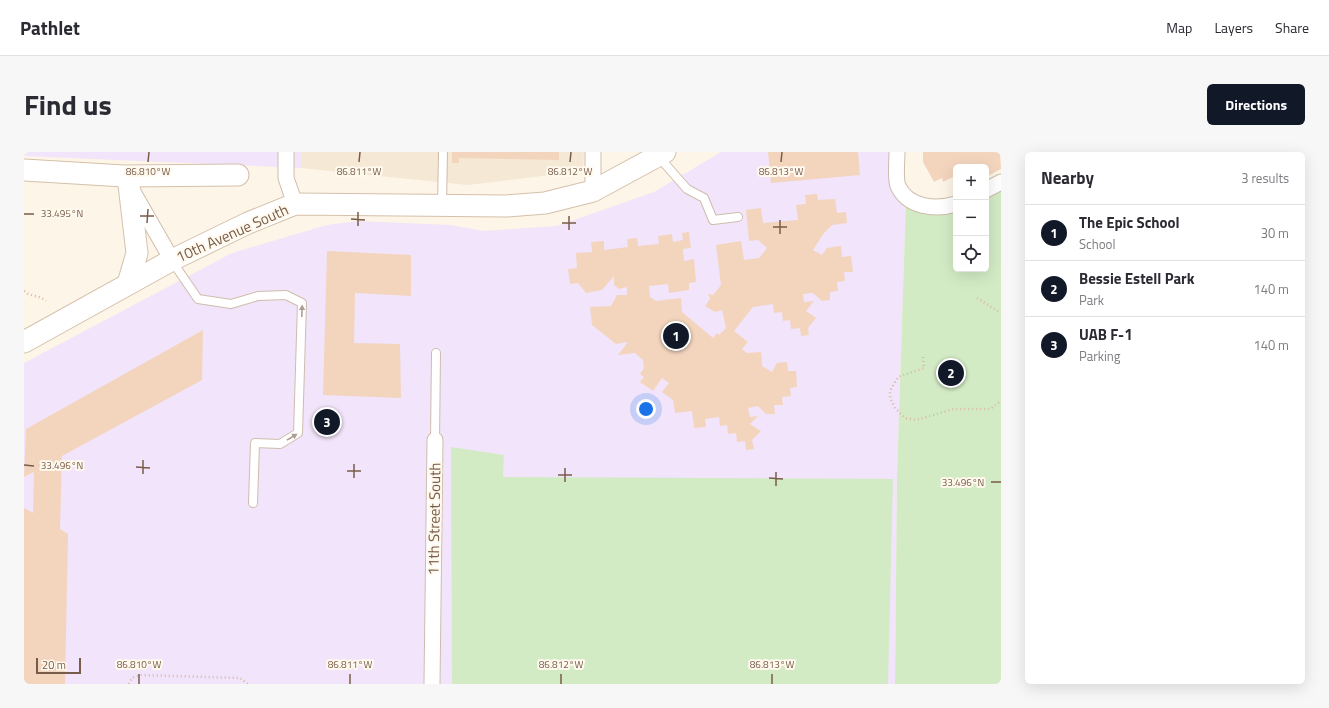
<!DOCTYPE html>
<meta charset="utf-8">
<style>
body{margin:0;font-family:"Titillium Web",sans-serif;background:#f7f7f7;color:#2b2b33}
.controls{position:absolute;right:12px;top:12px;display:grid;overflow:hidden;border-radius:6px;box-shadow:0 4px 16px #0002}
.controls button{width:36px;height:36px;display:grid;place-items:center;padding:0;border:0;border-bottom:1px solid #e1e1e2;background:#fff;color:#2b2b33;font:20px sans-serif}
.scale{position:absolute;left:12px;bottom:10px;width:45px;box-sizing:border-box;padding-left:4px;border:2px solid #785c4a;border-top:0;font-size:11px;line-height:14px;white-space:nowrap;color:#785c4a;-webkit-text-stroke:3px #fff9ee;paint-order:stroke}
.you{position:absolute;left:622px;top:257px;width:14px;height:14px;margin:-10px;border:3px solid #fff;border-radius:50%;background:#1a73e8;box-shadow:0 0 0 6px #1a73e833}
.badge{display:grid;place-items:center;width:26px;height:26px;border-radius:50%;background:#111827;color:#fff;font-size:13px;font-weight:700}
.pin{position:absolute;translate:-50% -50%;border:2px solid #fff;box-shadow:0 1px 4px #0006}
.list{margin:0;padding:0;list-style:none}
h2{display:flex;justify-content:space-between;align-items:center;height:52px;margin:0;padding:0 16px;font-size:17px}
h2 small{font-size:13px;font-weight:400;color:#7c7c81}
.list li{display:grid;grid-template-columns:26px 1fr auto;gap:12px;align-items:center;box-sizing:border-box;height:56px;padding:0 16px;border-top:1px solid #e1e1e2}
.list b{display:block;font-size:15px;white-space:nowrap}
.list p{margin:0;font-size:13px;white-space:nowrap;color:#7c7c81}
.list em{font-size:13px;font-style:normal;color:#7c7c81}
.icon{flex:none;width:22px;height:22px;fill:none;stroke:currentColor;stroke-width:2;stroke-linecap:round;stroke-linejoin:round}
.map{position:relative;flex:none;width:977px;height:532px;overflow:hidden;border-radius:6px}
header{display:flex;align-items:center;gap:24px;box-sizing:border-box;height:56px;padding:0 20px;background:#fff;border-bottom:1px solid #e1e1e2}
header strong{font-size:19px}
nav{display:flex;gap:22px;margin-inline-start:auto;font-size:14px}
.intro{display:flex;align-items:center;justify-content:space-between;box-sizing:border-box;height:96px;padding:0 24px}
h1{margin:0;font-size:28px}
.button{padding:10px 18px;border-radius:6px;background:#111827;color:#fff;font-size:14px;font-weight:700}
main{display:flex;gap:24px;padding:0 24px}
aside{flex:1;background:#fff;border-radius:6px;box-shadow:0 4px 16px #0002}
.map>svg:first-child{display:block}
.residential{fill:#f5e8d5}
.education{fill:#f2e4fa}
.green{fill:#d3ebc5}
.building{fill:#f3d5be}
.lines{fill:none;stroke-linecap:round;stroke-linejoin:round}
.lane-casing{stroke:#cfbdac;stroke-width:10}
.street-casing{stroke:#cfbdac;stroke-width:17}
.secondary-casing{stroke:#d5c0ac;stroke-width:23}
.path{stroke:#d9b9a1;stroke-width:2.5;stroke-dasharray:1 3;stroke-linecap:butt}
.lane{stroke:#fff;stroke-width:8}
.street{stroke:#fff;stroke-width:15}
.secondary{stroke:#fff;stroke-width:21}
.oneway{fill:#ae9d92}
.ticks{fill:none;stroke:#785c4a;stroke-width:1.5}
.labels{text-anchor:middle;dominant-baseline:central;stroke-width:4;stroke-linejoin:round;paint-order:stroke}
.street-label{font-size:15px;fill:#785c4a;stroke:#fff9ee}
.ticks-label{font-size:10px;text-anchor:middle;fill:#785c4a;stroke:#fff9ee;stroke-width:4;stroke-linejoin:round;paint-order:stroke}
</style>
<header>
<strong>Pathlet</strong>
<nav><a>Map</a><a>Layers</a><a>Share</a></nav>
</header>
<div class="intro"><h1>Find us</h1><a class="button">Directions</a></div>
<main>
<div class="map">
<svg width="977" height="532" viewBox="0 0 977 532">
<rect width="100%" height="100%" fill="#fdf5e7"/>
<path class="residential" d="M278 0H560L559 19 444 33 277 16Z"/>
<g class="education">
<path d="M0 0H278L277 16 0 4Z"/>
<path d="M697 0H873L882 47 873 324 871 532H0V211L208 101 303 73 334 69 426 73 460 79 533 74 630 40Z"/>
</g>
<g class="green">
<path d="M977 32V532H871L873 324 882 47 932 51V117H962V39Z"/>
<path d="M427 295 480 303 479 325 869 327 864 532H428Z"/>
</g>
<g class="building">
<path d="M428 0H535V8L435 6V11H428Z"/>
<path d="M744 0H834L836 23 747 31Z"/>
<path d="M899 0H976L977 17 962 25V15H932V26L931 24 919 30 918 26 910 30 899 10Z"/>
<path d="M793 42 794 48 811 47 813 61 822 60 823 71 808 73 800 81 789 98 798 103 803 96 817 94 818 105 827 104 829 120H820L821 129 813 130 814 139 806 140V148L798 149 789 141 779 142 780 150 790 149 782 159 792 166 784 176 785 183 777 184 776 176 767 177 766 168 759 169 758 160 750 161 749 152 729 155 710 179 724 190 718 197 723 201 737 200 738 214 748 220 753 211 763 210 764 219H772L773 235 766 236 767 244 758 245 759 253H750L751 262H742L734 254 724 256 726 265 734 264 726 272 737 279 728 288 730 297 722 298 721 289 713 290 712 281 704 282 703 273 696 274 695 265 681 267 682 275 670 276 668 259 651 261 649 248 638 240 645 231 638 226 629 239 616 230 620 225 616 222 620 216 619 208 611 201 594 203 604 190 592 192 568 173 566 155 587 154 593 143H603V135L595 137 590 133V124L578 138 562 141 554 131 546 132 544 117 553 116 552 101 568 100 567 90 580 89V98L604 95 603 87 613 86 614 94 635 92 634 84 648 82 649 90 659 88 658 81 665 80 667 96 659 97 660 109 670 107 672 130 665 131V138L645 141 644 132 625 134 626 145 632 149 657 146 658 160 689 186 693 181 695 183 702 176 698 158 691 160 681 154 686 147 684 142 689 143 697 133 692 93 717 89 720 108 735 106 743 96 734 88 725 89 722 58 737 56 739 71 774 68 772 53 782 52 781 43Z"/>
<path d="M303 99 387 103V144L331 141 330 191 376 192 377 246 299 243Z"/>
<path d="M179 178 178 228 38 304 36 377 44 382 41 532H0V356L9 361 10 320 0 325 2 277Z"/>
</g>
<g class="lines">
<defs>
<g id="lane">
<path d="M634 4 663 37 680 46 689 68 714 65"/>
<path d="M418 53 419 0"/>
<path d="M148 109 174 147 207 152 234 144 262 143 278 151 274 281 256 292 231 291 229 351"/>
<path d="M411 288 412 201"/>
</g>
<g id="street">
<path d="M262 0V26L271 52"/>
<path d="M873 0C873 10 871 26 874 34 884 56 912 58 932 52"/>
<path d="M962 38 977 30"/>
<path d="M569 39V0"/>
<path d="M109 40 148 108"/>
<path d="M408 532 411 288"/>
</g>
<g id="secondary">
<path d="M0 18 100 24 214 23"/>
<path d="M104 132 113 101 105 33"/>
<path d="M0 190 148 108 224 71 271 52 482 54 521 51 569 39 641 0"/>
</g>
</defs>
<use href="#lane" class="lane-casing"/>
<use href="#street" class="street-casing"/>
<use href="#secondary" class="secondary-casing"/>
<g class="path">
<path d="M0 139C7 145 15 143 22 149"/>
<path d="M953 146 977 161"/>
<path d="M899 205 900 216 874 225 866 239V246L871 256 881 266 892 268 930 257H966L977 249"/>
<path d="M105 532 108 526 116 523 216 526 224 532"/>
</g>
<use href="#lane" class="lane"/>
<use href="#street" class="street"/>
<use href="#secondary" class="secondary"/>
</g>
<defs><path id="oneway-solid" d="M-6-.8H1V-3.2L6.5 0L1 3.2V.8H-6Z"/></defs>
<g class="oneway">
<use href="#oneway-solid" transform="translate(278 159) rotate(-88)"/>
<use href="#oneway-solid" transform="translate(268 285) rotate(-31)"/>
</g>
<path class="ticks" d="M124 10 125 0M335 10 336 0M546 10 547 0M757 10 758 0M0 62H10M116 64H130M327 67 341 68M123 71 124 57M538 71H552M334 74V60M749 75H763M545 78V64M756 82V68M0 313 10 314M112 315 126 316M323 319H337M119 322V308M534 323H548M330 326V312M745 326 759 327M541 330V316M967 330H977M752 334V320M115 532V522M326 532V522M537 532V522M748 532V522"/>
<g class="labels">
<g class="street-label">
<text transform="translate(208 81) rotate(-24)">10th Avenue South</text>
<text transform="translate(410 367) rotate(-89)">11th Street South</text>
</g>
</g>
<g class="ticks-label">
<text x="124" y="23">86.810°W</text>
<text x="335" y="23">86.811°W</text>
<text x="546" y="23">86.812°W</text>
<text x="757" y="23">86.813°W</text>
<text x="38" y="65">33.495°N</text>
<text x="38" y="317">33.496°N</text>
<text x="939" y="334">33.496°N</text>
<text x="115" y="516">86.810°W</text>
<text x="326" y="516">86.811°W</text>
<text x="537" y="516">86.812°W</text>
<text x="748" y="516">86.813°W</text>
</g>
</svg>
<div class="controls">
<button>+</button>
<button>−</button>
<button><svg class="icon" aria-label="locate" viewBox="0 0 24 24"><circle cx="12" cy="12" r="6"/><path d="M12 2v4M12 18v4M2 12h4M18 12h4"/></svg></button>
</div>
<div class="scale">20 m</div>
<div class="you"></div>
<div class="pin badge" style="left:652px;top:184px">1</div>
<div class="pin badge" style="left:927px;top:221px">2</div>
<div class="pin badge" style="left:303px;top:270px">3</div>
</div>
<aside>
<h2>Nearby<small>3 results</small></h2>
<ul class="list">
<li><span class="badge">1</span><div><b>The Epic School</b><p>School</p></div><em>30 m</em></li>
<li><span class="badge">2</span><div><b>Bessie Estell Park</b><p>Park</p></div><em>140 m</em></li>
<li><span class="badge">3</span><div><b>UAB F-1</b><p>Parking</p></div><em>140 m</em></li>
</ul>
</aside>
</main>
